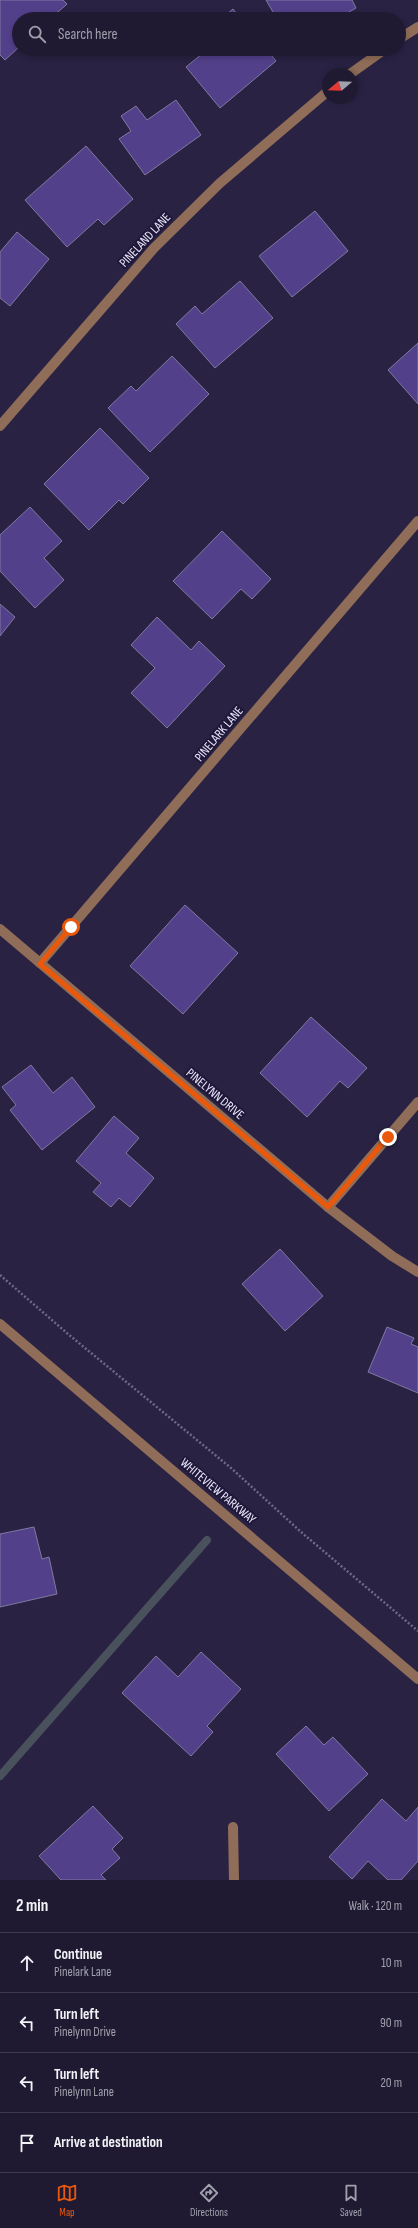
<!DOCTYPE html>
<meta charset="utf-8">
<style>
body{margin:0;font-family:"Sofia Sans Condensed",sans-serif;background:#27233a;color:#f1f3f6}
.compass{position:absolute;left:322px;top:68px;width:36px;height:36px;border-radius:50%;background:#1f1a32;box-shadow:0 2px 6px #0003;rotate:251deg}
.stop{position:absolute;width:12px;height:12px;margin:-9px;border:3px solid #ea580c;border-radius:50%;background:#fff}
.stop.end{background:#ea580c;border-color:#fff;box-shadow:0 1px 4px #0008}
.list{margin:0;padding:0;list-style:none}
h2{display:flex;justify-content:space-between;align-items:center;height:52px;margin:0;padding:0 16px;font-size:17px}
h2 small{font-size:13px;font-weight:400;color:#a1a1ac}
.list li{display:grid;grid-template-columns:26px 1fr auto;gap:12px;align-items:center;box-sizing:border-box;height:60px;padding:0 16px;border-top:1px solid #3c384d}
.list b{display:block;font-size:15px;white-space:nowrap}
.list p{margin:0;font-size:13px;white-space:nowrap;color:#a1a1ac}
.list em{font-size:13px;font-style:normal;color:#a1a1ac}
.icon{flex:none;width:22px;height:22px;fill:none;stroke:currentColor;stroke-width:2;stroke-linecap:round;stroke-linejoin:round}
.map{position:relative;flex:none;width:418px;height:1880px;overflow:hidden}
.search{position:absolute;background:#1f1a32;box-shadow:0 2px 6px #0003;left:12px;right:12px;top:12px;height:44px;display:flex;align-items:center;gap:10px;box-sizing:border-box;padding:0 14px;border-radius:22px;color:#a1a1ac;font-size:15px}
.sheet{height:292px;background:#1f1a32}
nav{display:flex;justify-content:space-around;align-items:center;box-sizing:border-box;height:56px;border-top:1px solid #3c384d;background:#1f1a32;font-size:11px;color:#a1a1ac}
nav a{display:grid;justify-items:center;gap:2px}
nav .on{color:#ea580c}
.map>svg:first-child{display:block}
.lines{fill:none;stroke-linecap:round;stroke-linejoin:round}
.stream{stroke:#49515c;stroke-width:8}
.building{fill:#53408b;stroke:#8079a0}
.path{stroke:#6f6986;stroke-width:2.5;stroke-dasharray:2 2;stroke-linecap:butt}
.minor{stroke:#906d58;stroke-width:10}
.route{stroke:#ea580c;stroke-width:5}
.labels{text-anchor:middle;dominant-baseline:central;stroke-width:4;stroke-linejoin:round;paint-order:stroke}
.street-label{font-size:13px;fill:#ebe8fe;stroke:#201838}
</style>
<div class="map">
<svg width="418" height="1880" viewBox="0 0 418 1880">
<rect width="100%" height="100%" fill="#292243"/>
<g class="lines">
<path class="stream" d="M0 1776 207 1540"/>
</g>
<g class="building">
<path d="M0 0H63L67 4 50 19H19V47L5 60 0 55Z"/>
<path d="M266 0H352L356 8 337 19H277Z"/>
<path d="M233 9 241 19H221Z"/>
<path d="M208 49H266L276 61 220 108 186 67Z"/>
<path d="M176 100 201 135 145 175 119 139 131 131 121 116 136 106 147 120Z"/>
<path d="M86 146 133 199 104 225 98 219 67 247 25 200Z"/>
<path d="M315 211 348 251 292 297 259 256Z"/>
<path d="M17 232 49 259 10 306 0 298V252Z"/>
<path d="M240 281 273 318 215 368 176 324 195 306 202 314Z"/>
<path d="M418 343V404L388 370Z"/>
<path d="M172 356 209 394 150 452 108 408 131 386 136 391Z"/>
<path d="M100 428 149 478 123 504 119 500 89 530 44 484Z"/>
<path d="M30 507 62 541 44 558 64 580 35 608 0 571V535Z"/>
<path d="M222 531 271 579 252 599 241 589 212 619 173 581Z"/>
<path d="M0 604 15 617 0 636Z"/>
<path d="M157 617 191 650 199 641 225 666 167 728 131 693 155 668 131 645Z"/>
<path d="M185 905 238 953 183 1014 130 966Z"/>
<path d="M311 1017 367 1068 348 1088 340 1081 307 1117 260 1073Z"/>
<path d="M31 1065 53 1093 72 1077 95 1107 42 1150 10 1110 16 1105 2 1087Z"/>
<path d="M114 1116 139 1138 126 1153 154 1178 130 1207 119 1198 111 1207 93 1192 101 1183 76 1161Z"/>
<path d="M280 1249 323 1296 285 1331 242 1284Z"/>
<path d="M387 1327 414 1338 411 1344 418 1347V1393L368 1372Z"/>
<path d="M34 1527 42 1559 49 1557 57 1594 0 1607V1534Z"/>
<path d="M201 1652 241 1689 207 1726 213 1732 191 1756 122 1693 156 1656 178 1677Z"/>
<path d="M306 1726 324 1745 333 1737 368 1774 329 1811 276 1754Z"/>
<path d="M382 1799 406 1821 418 1807V1861L401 1880H388L368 1861 352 1879 329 1857Z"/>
<path d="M93 1806 123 1838 112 1849 120 1858 101 1875 106 1880H61L39 1856Z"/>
</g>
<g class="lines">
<path class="path" d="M0 1275 68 1334 231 1468 301 1532 418 1631"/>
<g class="minor">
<path d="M399 39 418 27"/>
<path d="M350 74 385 49"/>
<path d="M0 426 154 248 220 183 328 91"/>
<path d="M0 929 328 1207 392 1256 418 1272"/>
<path d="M40 963 418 521"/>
<path d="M328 1207 418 1102"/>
<path d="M0 1324 418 1679"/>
<path d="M233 1827 234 1880"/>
</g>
</g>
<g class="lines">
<path class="route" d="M71 927 40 964 328 1207 388 1137"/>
</g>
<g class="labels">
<g class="street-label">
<text transform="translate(145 240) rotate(-47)">PINELAND LANE</text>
<text transform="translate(219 734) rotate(-50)">PINELARK LANE</text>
<text transform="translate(215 1094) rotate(40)">PINELYNN DRIVE</text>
<text transform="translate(218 1491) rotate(40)">WHITEVIEW PARKWAY</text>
</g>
</g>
</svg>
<svg class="compass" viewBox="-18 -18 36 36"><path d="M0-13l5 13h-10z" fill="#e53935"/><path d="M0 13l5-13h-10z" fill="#a1a1ac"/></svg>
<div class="stop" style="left:71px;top:927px"></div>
<div class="stop end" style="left:388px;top:1137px"></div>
<div class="search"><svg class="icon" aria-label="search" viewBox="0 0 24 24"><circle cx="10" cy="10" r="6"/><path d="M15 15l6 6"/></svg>Search here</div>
</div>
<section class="sheet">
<h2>2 min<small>Walk · 120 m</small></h2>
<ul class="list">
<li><svg class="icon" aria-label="ahead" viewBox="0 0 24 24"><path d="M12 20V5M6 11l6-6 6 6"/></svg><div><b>Continue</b><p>Pinelark Lane</p></div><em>10 m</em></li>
<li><svg class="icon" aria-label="left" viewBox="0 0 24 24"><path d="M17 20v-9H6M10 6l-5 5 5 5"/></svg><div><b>Turn left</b><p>Pinelynn Drive</p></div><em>90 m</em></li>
<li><svg class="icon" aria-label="left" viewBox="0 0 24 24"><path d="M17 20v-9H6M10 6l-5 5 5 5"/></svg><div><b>Turn left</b><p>Pinelynn Lane</p></div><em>20 m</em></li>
<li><svg class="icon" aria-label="arrive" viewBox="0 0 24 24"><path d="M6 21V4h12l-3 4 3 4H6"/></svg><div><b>Arrive at destination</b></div></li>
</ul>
</section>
<nav>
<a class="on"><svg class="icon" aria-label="map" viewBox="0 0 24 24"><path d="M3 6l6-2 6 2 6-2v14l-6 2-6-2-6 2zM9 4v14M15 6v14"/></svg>Map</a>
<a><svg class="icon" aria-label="directions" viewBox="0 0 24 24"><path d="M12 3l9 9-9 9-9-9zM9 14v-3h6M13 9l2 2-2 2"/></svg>Directions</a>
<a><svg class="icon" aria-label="saved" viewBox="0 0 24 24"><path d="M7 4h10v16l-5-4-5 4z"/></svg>Saved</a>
</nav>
